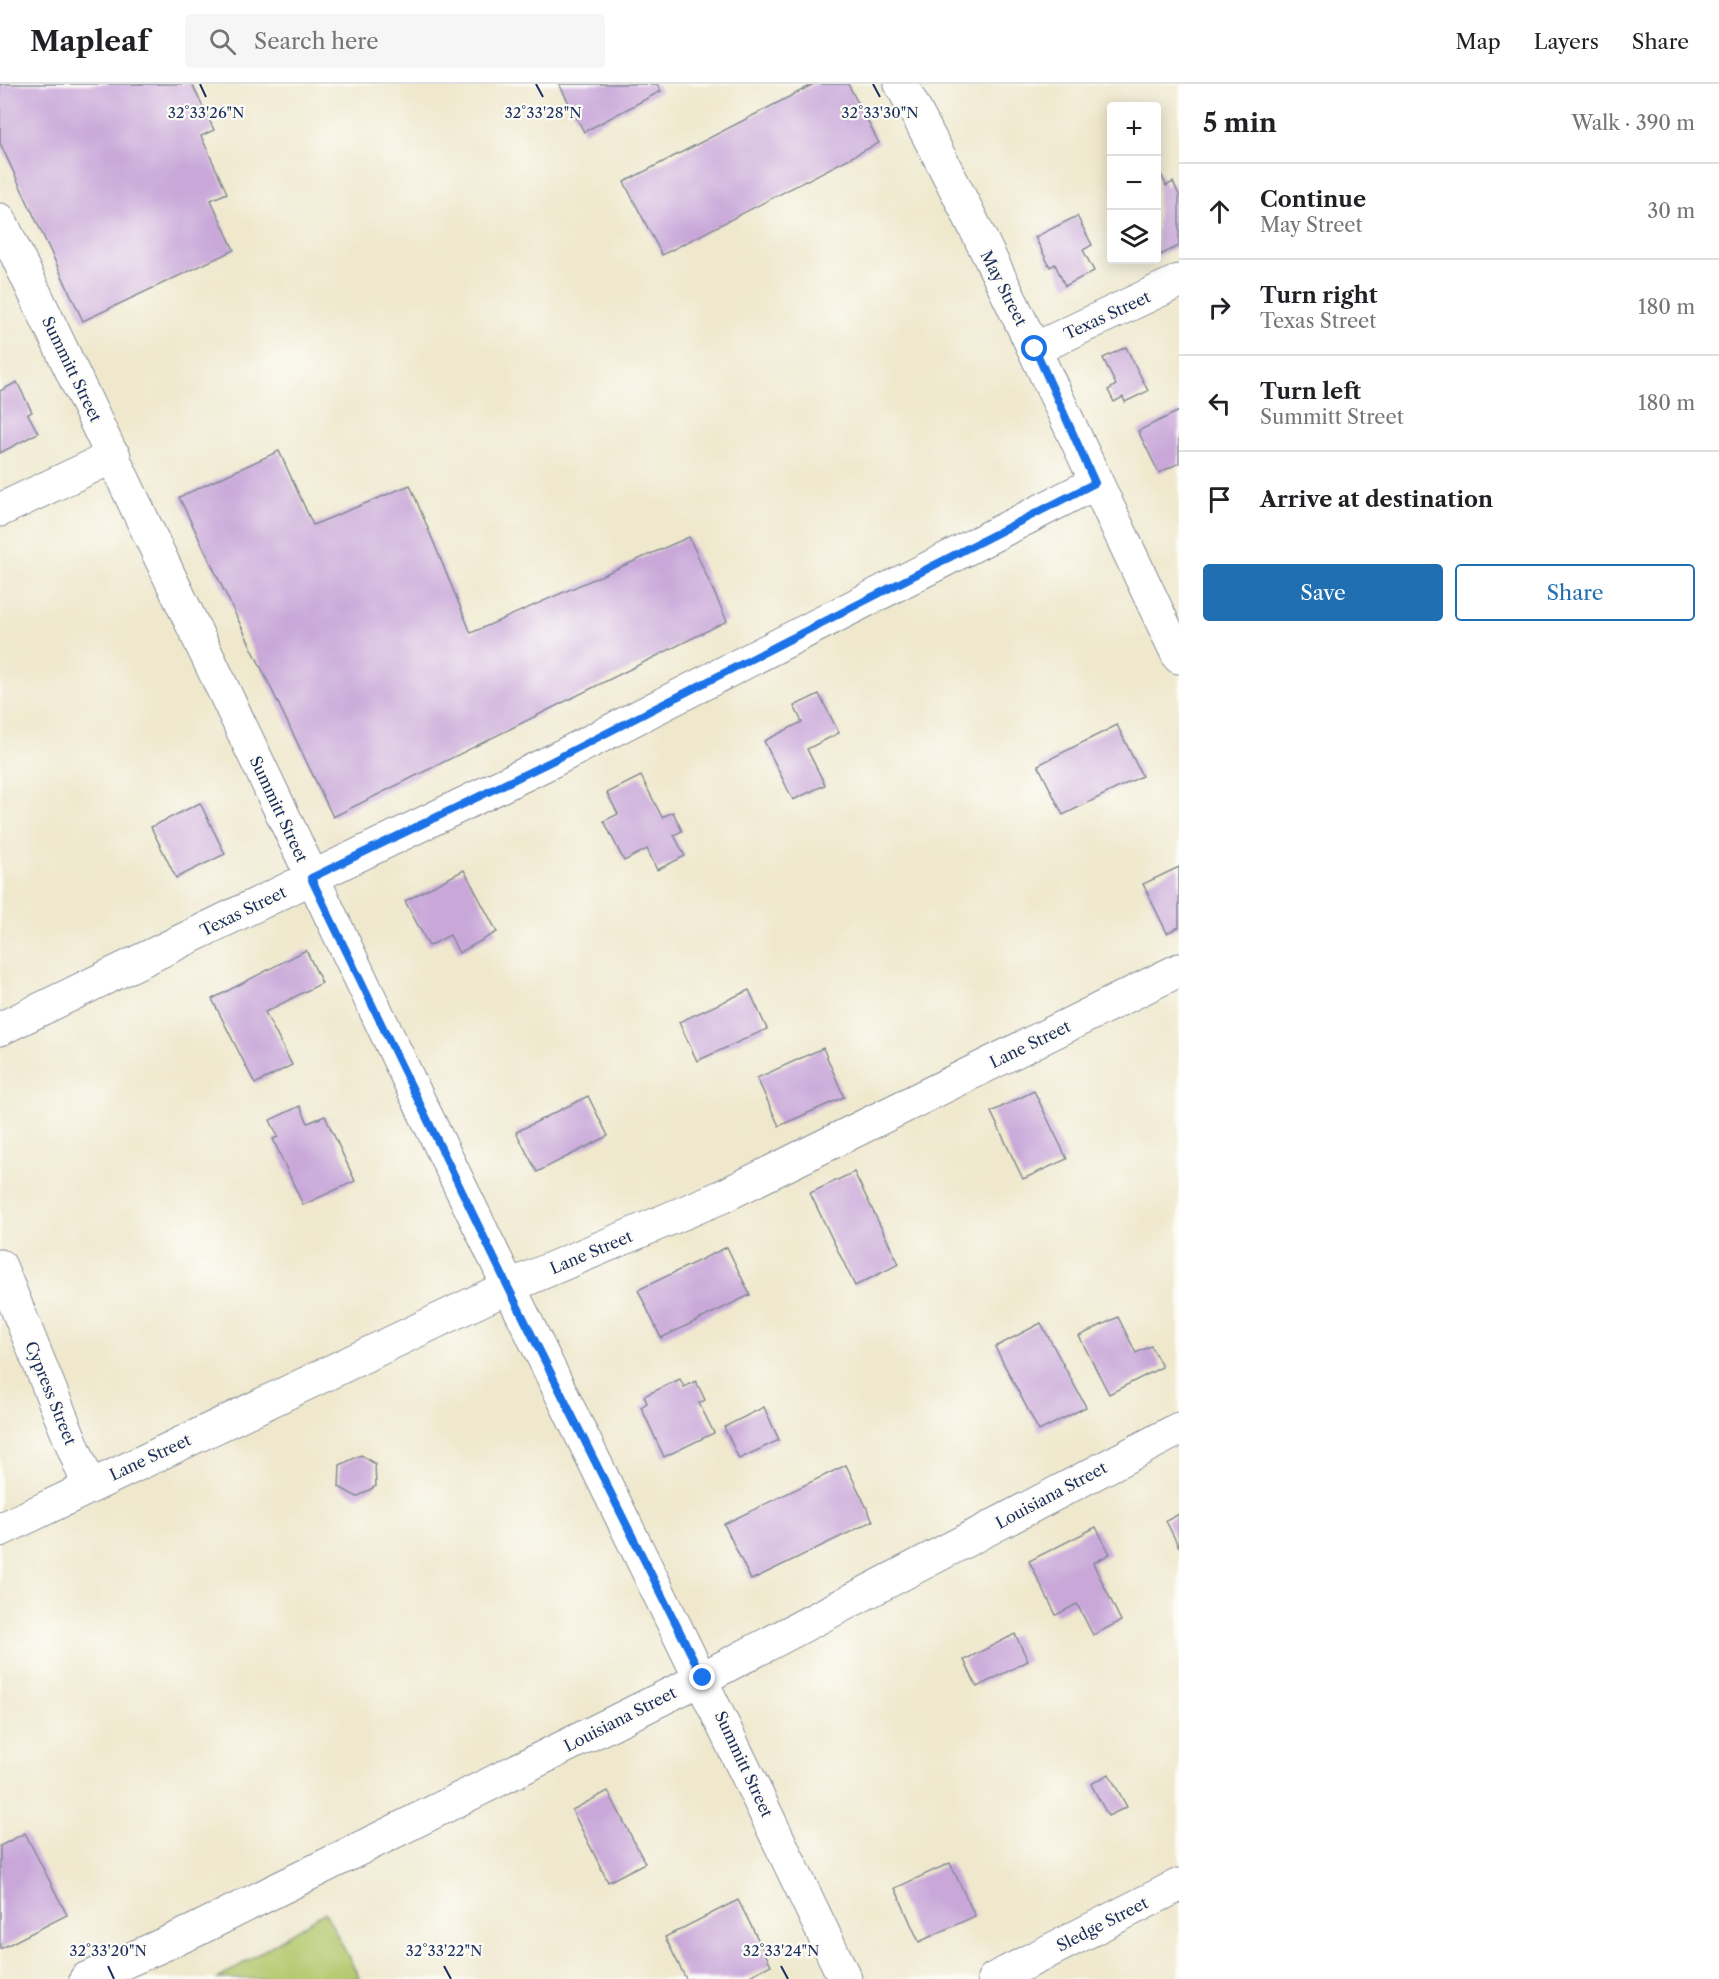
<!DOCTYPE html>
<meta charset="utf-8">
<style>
body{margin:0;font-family:"Libre Caslon Text",serif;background:#f6f6f6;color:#202124}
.controls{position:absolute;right:18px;top:18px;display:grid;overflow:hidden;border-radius:6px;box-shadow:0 3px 15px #0003}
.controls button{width:54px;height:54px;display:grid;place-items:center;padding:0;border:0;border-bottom:2px solid #e0e0e0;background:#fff;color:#202124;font:30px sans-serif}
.stop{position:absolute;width:18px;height:18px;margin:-14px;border:4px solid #1a73e8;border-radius:50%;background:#fff}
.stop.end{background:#1a73e8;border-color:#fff;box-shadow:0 2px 6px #0008}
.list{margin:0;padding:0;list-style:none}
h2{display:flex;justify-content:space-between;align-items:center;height:78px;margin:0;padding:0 24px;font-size:26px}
h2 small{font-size:20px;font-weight:400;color:#757577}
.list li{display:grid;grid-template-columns:39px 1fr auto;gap:18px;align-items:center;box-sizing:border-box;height:96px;padding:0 24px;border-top:2px solid #e0e0e0}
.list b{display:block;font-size:22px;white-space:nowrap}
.list p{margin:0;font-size:20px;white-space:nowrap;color:#757577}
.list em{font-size:20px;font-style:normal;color:#757577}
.actions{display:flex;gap:12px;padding:18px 24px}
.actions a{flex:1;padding:14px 0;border:2px solid #1f6fb2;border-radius:6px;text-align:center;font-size:21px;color:#1f6fb2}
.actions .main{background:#1f6fb2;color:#fff}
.icon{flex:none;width:33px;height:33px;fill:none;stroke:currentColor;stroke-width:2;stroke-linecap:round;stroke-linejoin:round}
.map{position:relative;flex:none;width:1179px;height:1895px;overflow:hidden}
header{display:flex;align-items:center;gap:36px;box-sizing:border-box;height:84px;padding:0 30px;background:#fff;border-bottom:2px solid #e0e0e0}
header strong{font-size:28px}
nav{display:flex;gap:33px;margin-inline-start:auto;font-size:21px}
.search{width:420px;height:54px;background:#f6f6f6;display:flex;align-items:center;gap:15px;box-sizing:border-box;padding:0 21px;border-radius:6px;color:#757577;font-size:22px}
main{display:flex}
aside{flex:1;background:#fff}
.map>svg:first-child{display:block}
.green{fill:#b2c66a;stroke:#667a64;stroke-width:1.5}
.building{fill:#c9a8d9}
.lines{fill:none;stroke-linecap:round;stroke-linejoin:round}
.street-casing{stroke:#858c96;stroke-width:35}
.street{stroke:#fff;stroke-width:33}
.route{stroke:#1a73e8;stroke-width:8}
.ticks{fill:none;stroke:#1b2f5e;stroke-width:2}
.labels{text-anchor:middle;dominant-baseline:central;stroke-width:4.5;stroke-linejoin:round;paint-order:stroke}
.street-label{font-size:16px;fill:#1b2f5e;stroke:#fdfcf7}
.ticks-label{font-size:15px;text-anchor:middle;fill:#1b2f5e;stroke:#fdfcf7;stroke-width:4.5;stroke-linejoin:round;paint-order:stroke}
</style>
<header>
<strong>Mapleaf</strong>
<div class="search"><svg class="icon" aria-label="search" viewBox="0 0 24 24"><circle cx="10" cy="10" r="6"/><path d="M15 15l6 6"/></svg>Search here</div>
<nav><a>Map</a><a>Layers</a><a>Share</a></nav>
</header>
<main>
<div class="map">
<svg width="1179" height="1895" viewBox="0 0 1179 1895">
<rect width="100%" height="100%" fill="#fdfcf7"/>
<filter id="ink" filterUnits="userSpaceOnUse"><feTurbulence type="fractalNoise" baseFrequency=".0167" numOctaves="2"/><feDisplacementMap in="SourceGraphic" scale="12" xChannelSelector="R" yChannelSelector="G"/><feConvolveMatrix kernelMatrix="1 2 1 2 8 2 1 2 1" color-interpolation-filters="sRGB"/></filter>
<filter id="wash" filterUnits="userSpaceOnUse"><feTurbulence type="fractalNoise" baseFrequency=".008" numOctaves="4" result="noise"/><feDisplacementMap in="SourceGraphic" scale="24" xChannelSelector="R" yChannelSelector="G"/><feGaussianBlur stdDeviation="1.35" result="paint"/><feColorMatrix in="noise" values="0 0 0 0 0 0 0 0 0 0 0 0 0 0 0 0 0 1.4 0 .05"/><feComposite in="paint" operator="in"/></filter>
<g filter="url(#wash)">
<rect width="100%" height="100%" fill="#efe8cd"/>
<path class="green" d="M325 1828 360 1895H218Z"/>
<g id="blocks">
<g class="building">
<path d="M0 0H192L214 46 201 52 227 109 211 116 234 166 83 237 0 59Z"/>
<path d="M559 0H657L661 7 584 48Z"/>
<path d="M814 0H848L879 59 662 171 624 98Z"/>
<path d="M1159 85 1166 102 1173 98 1179 111V162L1156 173Z"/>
<path d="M1077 132 1092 161 1083 166 1094 187 1065 202 1055 180 1050 183 1035 153Z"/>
<path d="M1126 263 1148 307 1125 318 1123 313 1114 318 1108 306 1116 301 1103 274Z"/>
<path d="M17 298 32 328 28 330 38 349 0 369V307Z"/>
<path d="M1179 327V379L1159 389 1138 347Z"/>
<path d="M279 367 313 441 410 401 471 549 689 453 727 537 333 733 179 413Z"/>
<path d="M819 610 839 649 807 665 825 701 793 716 764 657 802 638 794 622Z"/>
<path d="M1117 641 1142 692 1063 731 1038 681Z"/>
<path d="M641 692 662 733 673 728 682 747 674 751 685 772 657 786 647 765 624 777 604 737 618 730 607 709Z"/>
<path d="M200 719 225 770 176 794 151 743Z"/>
<path d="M1179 783V843L1167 849 1143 800Z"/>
<path d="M464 786 497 848 459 869 450 851 429 862 405 817Z"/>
<path d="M306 866 322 899 265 928 292 981 255 1000 212 915Z"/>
<path d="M749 906 767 945 697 977 679 938Z"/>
<path d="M823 964 844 1013 779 1042 757 994Z"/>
<path d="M1034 1007 1067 1075 1023 1095 991 1028Z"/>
<path d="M588 1012 608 1052 537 1088 516 1048Z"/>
<path d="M300 1022 308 1039 325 1032 355 1097 303 1121 273 1055 278 1053 270 1036Z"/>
<path d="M854 1088 899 1180 855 1202 810 1109Z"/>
<path d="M727 1163 750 1211 661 1254 638 1206Z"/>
<path d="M1118 1233 1136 1269 1151 1262 1162 1283 1109 1310 1079 1252Z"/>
<path d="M1041 1239 1086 1323 1039 1347 995 1263Z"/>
<path d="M680 1295 684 1303 696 1297 705 1316 699 1319 714 1349 664 1373 641 1323 647 1319 644 1312Z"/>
<path d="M764 1323 779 1356 739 1375 724 1343Z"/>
<path d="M361 1371 375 1380 376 1402 357 1413 339 1403 340 1381Z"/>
<path d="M846 1381 873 1437 751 1496 724 1440Z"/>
<path d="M1179 1430V1463L1166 1437Z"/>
<path d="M1096 1443 1110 1470 1093 1479 1121 1537 1093 1551 1077 1520 1056 1531 1029 1477Z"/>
<path d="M1015 1550 1028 1577 977 1603 964 1576Z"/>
<path d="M1109 1690 1127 1723 1108 1732 1091 1700Z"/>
<path d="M608 1707 645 1779 608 1798 572 1726Z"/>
<path d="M25 1749 67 1831 0 1865V1762Z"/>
<path d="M950 1779 975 1832 919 1858 895 1804Z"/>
<path d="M738 1816 771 1881 744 1895H686L665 1853Z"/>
</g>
</g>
</g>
<g filter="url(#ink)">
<use href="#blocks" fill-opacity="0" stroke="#858c96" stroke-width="1.5"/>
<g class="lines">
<defs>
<g id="street">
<path d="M901 0C1002 187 1087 382 1179 573"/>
<path d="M0 136C137 419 268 704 404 986 550 1290 701 1591 845 1895"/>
<path d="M1035 265 1179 197"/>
<path d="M0 426 114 372"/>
<path d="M0 945 552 677 1095 399"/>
<path d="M0 1182 89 1402"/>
<path d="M0 1446 508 1203 721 1113 1179 886"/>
<path d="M86 1895 194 1847 703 1594 1179 1345"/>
<path d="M994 1895 1179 1801"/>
</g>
</defs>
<use href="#street" class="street-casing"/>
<use href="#street" class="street"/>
</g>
</g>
<g class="lines" filter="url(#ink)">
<path class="route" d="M703 1594 508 1203 311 794 552 677 1095 399 1035 265"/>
</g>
<path class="ticks" d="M200 0 206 13M536 0 543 13M873 0 880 13M108 1882 114 1895M444 1882 451 1895M781 1882 788 1895"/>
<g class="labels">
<g class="street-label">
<text transform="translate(1004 204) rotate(63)">May Street</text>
<text transform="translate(1107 231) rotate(-25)">Texas Street</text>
<text transform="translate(72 285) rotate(64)">Summitt Street</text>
<text transform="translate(279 725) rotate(65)">Summitt Street</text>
<text transform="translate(243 827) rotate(-26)">Texas Street</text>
<text transform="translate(1030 960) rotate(-26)">Lane Street</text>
<text transform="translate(591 1168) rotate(-23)">Lane Street</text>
<text transform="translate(51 1309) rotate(68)">Cypress Street</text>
<text transform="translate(150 1373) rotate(-25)">Lane Street</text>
<text transform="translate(1051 1411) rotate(-28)">Louisiana Street</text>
<text transform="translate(620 1635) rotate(-27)">Louisiana Street</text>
<text transform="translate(744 1680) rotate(65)">Summitt Street</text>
<text transform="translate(1102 1840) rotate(-27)">Sledge Street</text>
</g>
</g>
<g class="ticks-label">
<text x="206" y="34">32°33'26"N</text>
<text x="543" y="34">32°33'28"N</text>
<text x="880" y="34">32°33'30"N</text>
<text x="108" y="1872">32°33'20"N</text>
<text x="444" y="1872">32°33'22"N</text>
<text x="781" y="1872">32°33'24"N</text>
</g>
</svg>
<div class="controls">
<button>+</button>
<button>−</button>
<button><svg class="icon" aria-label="layers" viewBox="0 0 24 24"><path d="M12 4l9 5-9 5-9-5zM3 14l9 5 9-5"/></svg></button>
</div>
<div class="stop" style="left:1035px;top:265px"></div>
<div class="stop end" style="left:703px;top:1594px"></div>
</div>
<aside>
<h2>5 min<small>Walk · 390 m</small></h2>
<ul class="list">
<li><svg class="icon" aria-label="ahead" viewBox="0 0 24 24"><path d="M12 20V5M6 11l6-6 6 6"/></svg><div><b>Continue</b><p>May Street</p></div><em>30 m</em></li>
<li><svg class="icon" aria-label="right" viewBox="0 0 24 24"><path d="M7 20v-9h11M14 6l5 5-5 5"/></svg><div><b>Turn right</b><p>Texas Street</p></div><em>180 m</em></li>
<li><svg class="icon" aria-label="left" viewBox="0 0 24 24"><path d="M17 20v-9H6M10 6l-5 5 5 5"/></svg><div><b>Turn left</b><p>Summitt Street</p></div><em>180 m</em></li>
<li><svg class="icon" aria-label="arrive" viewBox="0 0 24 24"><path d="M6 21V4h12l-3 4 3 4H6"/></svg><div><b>Arrive at destination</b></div></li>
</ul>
<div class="actions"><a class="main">Save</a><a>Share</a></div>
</aside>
</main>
